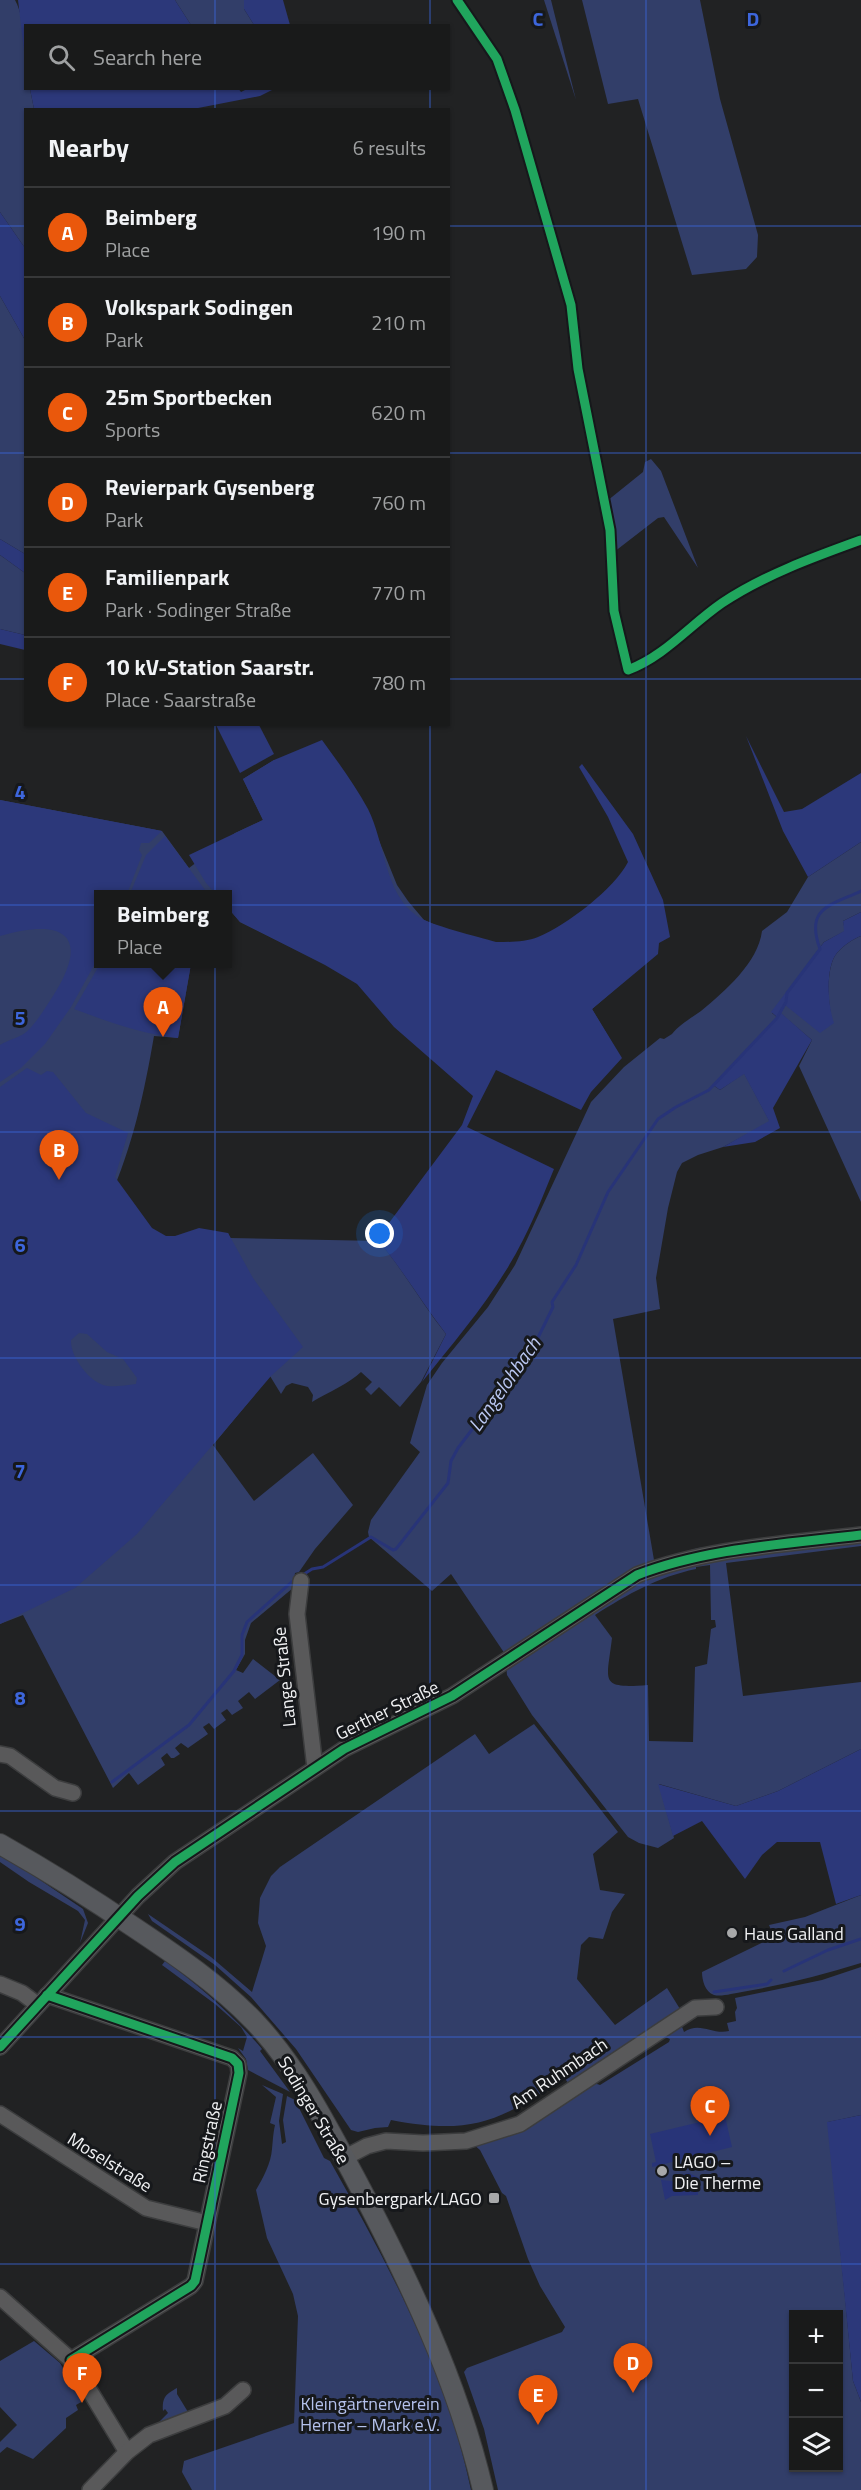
<!DOCTYPE html>
<meta charset="utf-8">
<style>
body{margin:0;font-family:"Titillium Web",sans-serif;background:#262727;color:#f1f3f6}
.controls{position:absolute;right:18px;bottom:18px;display:grid;overflow:hidden;border-radius:0px;box-shadow:0 2px 4px #0004}
.controls button{width:54px;height:54px;display:grid;place-items:center;padding:0;border:0;border-bottom:2px solid #373839;background:#191a1a;color:#f1f3f6;font:30px sans-serif}
.you{position:absolute;left:380px;top:1234px;width:21px;height:21px;margin:-15px;border:4px solid #fff;border-radius:50%;background:#1a73e8;box-shadow:0 0 0 9px #1a73e833}
.badge{display:grid;place-items:center;width:39px;height:39px;border-radius:50%;background:#ea580c;color:#fff;font-size:20px;font-weight:700}
.pin{position:absolute;translate:-50% -50px;filter:drop-shadow(0 2px 3px #0008)}
.pin::after{content:'';position:absolute;top:32px;width:21px;height:18px;background:inherit;clip-path:polygon(0 0,100% 0,50% 100%)}
.popup{position:absolute;left:94px;top:890px;width:138px;height:78px;box-sizing:border-box;display:grid;place-content:center;border-radius:0px;background:#191a1a;filter:drop-shadow(0 2px 4px #0005);font-size:20px;white-space:nowrap;color:#9fa1a2}
.popup b{font-size:22px;color:#f1f3f6}
.popup::after{content:'';position:absolute;left:50%;top:100%;margin-left:-12px;border:12px solid transparent;border-top-color:#191a1a}
.list{margin:0;padding:0;list-style:none}
h2{display:flex;justify-content:space-between;align-items:center;height:78px;margin:0;padding:0 24px;font-size:26px}
h2 small{font-size:20px;font-weight:400;color:#9fa1a2}
.list li{display:grid;grid-template-columns:39px 1fr auto;gap:18px;align-items:center;box-sizing:border-box;height:90px;padding:0 24px;border-top:2px solid #373839}
.list b{display:block;font-size:22px;white-space:nowrap}
.list p{margin:0;font-size:20px;white-space:nowrap;color:#9fa1a2}
.list em{font-size:20px;font-style:normal;color:#9fa1a2}
.icon{flex:none;width:33px;height:33px;fill:none;stroke:currentColor;stroke-width:2;stroke-linecap:round;stroke-linejoin:round}
.map{position:relative;flex:none;width:861px;height:2490px;overflow:hidden}
.search{position:absolute;background:#191a1a;box-shadow:0 2px 4px #0004;left:24px;top:24px;width:426px;height:66px;display:flex;align-items:center;gap:15px;box-sizing:border-box;padding:0 21px;border-radius:0px;color:#9fa1a2;font-size:22px}
.panel{position:absolute;background:#191a1a;box-shadow:0 2px 4px #0004;left:24px;top:108px;width:426px;height:618px;border-radius:0px}
.map>svg:first-child{display:block}
.green{fill:#323e69;fill-rule:evenodd}
.forest{fill:#2c387a;fill-rule:evenodd}
.water{fill:#283478}
.lines{fill:none;stroke-linecap:round;stroke-linejoin:round}
.stream{stroke:#283478;stroke-width:3}
.minor-casing{stroke:#3c3d3e;stroke-width:18}
.major-casing{stroke:#3c3d3e;stroke-width:22}
.minor{stroke:#59595a;stroke-width:15}
.major{stroke:#57595d;stroke-width:20}
.cycleway-casing{stroke:#16181b;stroke-width:13}
.cycleway{stroke:#20a55d;stroke-width:9}
.grid{fill:none;stroke:#3d66dc;stroke-width:1.5;stroke-opacity:0.55}
.poi-dot{fill:#a8a9aa;stroke:#16181b;stroke-width:2}
.labels{text-anchor:middle;dominant-baseline:central;stroke-width:6;stroke-linejoin:round;paint-order:stroke}
.street-label{font-size:18px;fill:#f0f1f3;stroke:#16181b}
.poi-label{font-size:18px;fill:#f0f1f3;stroke:#16181b;text-anchor:start}
.park-label{font-size:18px;fill:#b4c1ec;stroke:#16181b}
.water-label{font-size:20px;font-style:italic;fill:#bac7f2;stroke:#16181b}
.grid-label{font-size:20px;text-anchor:middle;font-weight:bold;fill:#3d66dc;stroke:#16181b;stroke-width:6;stroke-linejoin:round;paint-order:stroke}
</style>
<div class="map">
<svg width="861" height="2490" viewBox="0 0 861 2490">
<rect width="100%" height="100%" fill="#212223"/>
<g class="green">
<path d="M0 0H15C27 22 25 63 26 88L30 89 34 109 26 110 25 248 0 212Z"/>
<path d="M175 0H244V9L254 25H191Z"/>
<path d="M544 0H551L576 100Z"/>
<path d="M582 0H700L720 99 758 235 757 257 746 269 692 275 638 99 608 104Z"/>
<path d="M0 296 25 340V554L0 539Z"/>
<path d="M651 459 661 471 698 568 664 517 658 518 614 552 612 525 607 501 643 472 645 462Z"/>
<path d="M0 555 25 573V635L0 629Z"/>
<path d="M274 760 378 838 397 885 408 901 424 920 484 946 656 954 592 1009 621 1058 363 983 240 922 228 908V894H98V964H191L178 1038 154 1036C144 1094 133 1145 109 1200L161 1261 228 1233 230 1238 379 1241C403 1270 422 1304 446 1334L421 1382 400 1407 379 1387 371 1395 365 1389 372 1382 361 1372C350 1383 327 1393 312 1402L313 1395 308 1387 292 1383 286 1386 281 1394 270 1376 213 1445 254 1501 313 1453 353 1505 315 1549 299 1572 295 1573 293 1588 251 1623 245 1640V1654L236 1670 243 1673 253 1659 280 1680 255 1699 249 1692 238 1701 243 1708 232 1715 227 1709 221 1713 226 1720 214 1729 209 1723 203 1727 208 1734 188 1748 181 1743 175 1748 180 1754 174 1758H171L167 1753 161 1758 165 1765 138 1785 129 1773 113 1788 23 1615 0 1624V800L162 831 189 868 235 833 263 820 243 779Z"/>
<path d="M861 842V912L843 921 845 931 824 942 772 1013 777 1017 713 1085 720 1090 744 1073 770 1122 723 1147 698 1155 682 1163 677 1172 668 1208 656 1278 660 1309 613 1319 654 1560 698 1548 861 1527V1546L726 1563 743 1696 861 1682V1749L778 1791 736 1806 659 1784 674 1838 658 1848 639 1843 628 1837 532 1715 507 1675 505 1654 451 1574 432 1591 369 1537 368 1532 371 1520 420 1452 410 1443 427 1385 442 1363 488 1307 515 1265 591 1102 624 1067 660 1038 664 1039 672 1034C679 1025 691 1018 701 1011 725 991 758 963 762 931L787 912 808 877ZM710 1565 711 1620H715L716 1627 711 1629 707 1664 695 1667 693 1742 649 1741 648 1685C598 1689 607 1682 612 1638L595 1615C628 1594 658 1577 696 1569V1567Z"/>
<path d="M861 936V1202L799 1066 812 1040 780 1013 785 1005 833 1023C828 1007 825 967 837 953 843 946 853 939 861 936Z"/>
<path d="M534 1724 618 1832 593 1854 600 1890 625 1894 612 1912 603 1939 589 1937 581 1945 577 1979 615 2025 667 1988 680 2009 570 2086 564 2077C500 2123 469 2135 391 2120L388 2127 375 2128 358 2132 351 2130 296 2049 251 1997 215 1965 152 1921 148 1914 211 1957 252 1992 266 1946 258 1923 260 1898 271 1876 280 1867 475 1734 489 1754Z"/>
<path d="M0 1853 83 1909 88 1923 80 1943 85 1920 78 1911 29 1882 0 1862Z"/>
<path d="M861 1895V1963C822 1975 783 1985 742 1992 734 1993 722 1997 714 1995 705 1992 702 1980 702 1972L774 1937 769 1925 805 1917Z"/>
<path d="M165 1961C201 1987 233 2015 262 2049L260 2051 290 2092 248 2070 246 2059 238 2048 243 2051 247 2037 241 2027 215 2004 162 1965Z"/>
<path d="M861 1967V2115L828 2122 853 2381 861 2402V2490H498L484 2429 464 2372 467 2368 562 2332 565 2327 540 2286 528 2259 506 2196 502 2193 480 2150 473 2144 591 2082 600 2085 669 2042 670 2039 663 2036 681 2024 684 2032C700 2021 712 2035 729 2031L727 2023 736 2021 735 2012 737 2008 735 1998 822 1980ZM794 2314H838V2468H794Z"/>
<path d="M262 2085 283 2094 279 2121 282 2144 286 2142 283 2120 287 2096 295 2100 324 2158 330 2161C388 2264 447 2373 471 2490H192L182 2472 184 2461 294 2423 298 2316 293 2294 267 2238 256 2190C263 2178 271 2163 272 2149 273 2140 273 2134 275 2125L270 2123 276 2097Z"/>
<path d="M34 2341 60 2363 83 2401 76 2405 78 2410 66 2418V2428L33 2459 7 2447 0 2453V2442L17 2425 0 2407V2361Z"/>
<path d="M177 2388V2394L188 2412 159 2422 168 2413 165 2409 163 2411C162 2397 166 2394 177 2388Z"/>
</g>
<g class="forest">
<path d="M18 0H175L191 25 26 26 25 59Z"/>
<path d="M244 0H283L290 25H254L244 9Z"/>
<path d="M238 88 241 92 247 89H274L260 96 193 109H34L30 89Z"/>
<path d="M0 212 25 248V340L0 296Z"/>
<path d="M0 539 25 554V573L0 555Z"/>
<path d="M0 629 25 635V650L0 644Z"/>
<path d="M216 725H259L274 754 240 773Z"/>
<path d="M746 736 784 812 802 809 861 773V842L808 877 783 831Z"/>
<path d="M322 740C338 762 355 785 368 809 385 842 384 893 417 916 429 925 479 937 496 942 509 942 526 942 538 937 567 925 614 889 628 862L608 817 579 767 582 764 633 834 663 900 670 937 659 943 658 954 592 1009 622 1058 591 1092 581 1110 496 1070 467 1127 554 1169C544 1193 535 1217 523 1240 497 1292 458 1337 422 1382L446 1334C422 1303 402 1269 377 1239L462 1125 473 1096 394 1027 357 984 325 965 240 922 228 908V894H216L206 883 189 855 263 820 243 779 274 760Z"/>
<path d="M0 800 162 831 149 843H141L139 850 142 855 127 894H98V958L71 1007 45 1044 21 1068 0 1082V1045C8 1040 18 1038 25 1033 36 1024 45 1008 53 996 93 933 61 918 0 936Z"/>
<path d="M165 836 208 894H130L146 855Z"/>
<path d="M861 912V936C853 939 843 946 837 953 825 967 828 1006 834 1023L820 1033 785 1005 781 1013 812 1040 773 1108 780 1128 755 1142 723 1147 769 1121 744 1074 720 1090 713 1085 777 1017 771 1012 824 942 844 931 843 921Z"/>
<path d="M100 964H191L178 1038C141 1034 109 1022 74 1009Z"/>
<path d="M27 1068 41 1075 47 1071 53 1072 86 1113 128 1133 115 1177 152 1228 166 1236H175L199 1228 228 1233 253 1278 303 1347 271 1376 137 1534 75 1588 0 1624V1087ZM79 1333 87 1334 107 1352 123 1359 137 1378 136 1384C127 1385 111 1388 103 1385 88 1380 70 1356 71 1340Z"/>
<path d="M861 1749V1895L836 1904 820 1842H777L762 1855 745 1879 702 1821 673 1836 658 1784 736 1806 778 1791Z"/>
<path d="M861 2115V2402L853 2381 827 2122Z"/>
</g>
<g class="water">
<path d="M725 2116 732 2147 652 2167V2163L656 2162 650 2134Z"/>
<path d="M689 2173 699 2178 698 2183 693 2187 694 2190H698V2195L672 2196 665 2200 661 2180 673 2181 675 2176Z"/>
</g>
<g class="lines">
<g class="stream">
<path d="M301 1576 312 1569 323 1567 371 1537 393 1550 396 1549 448 1483 451 1461 458 1448 531 1352 553 1307 552 1302 576 1265 608 1192 658 1119 676 1107 709 1090 777 1018 786 1002 787 993 820 949C805 908 829 906 861 891"/>
<path d="M112 1782 189 1725 234 1671 242 1655V1635L247 1622 295 1579"/>
<path d="M784 1971 828 1950 861 1939"/>
<path d="M714 1992 767 1984 771 1980"/>
</g>
<defs>
<g id="minor">
<path d="M301 1581 297 1614 315 1768"/>
<path d="M0 1754 10 1756 55 1788 73 1793"/>
<path d="M0 1984 22 1993 38 2005"/>
<path d="M47 1995 232 2058 238 2064 239 2073 195 2281 191 2286 71 2360"/>
<path d="M0 2047 138 1896 175 1862 344 1749 452 1696 637 1575C707 1548 787 1544 861 1535"/>
<path d="M0 2114 146 2208 207 2223"/>
<path d="M344 2158 367 2146 386 2141 423 2143 466 2141 520 2124 695 2008 716 2007"/>
<path d="M0 2297 71 2360 127 2452"/>
<path d="M90 2490 127 2452 149 2435 225 2406 243 2390"/>
</g>
<path id="major" d="M0 1844C46 1870 91 1898 135 1928 177 1956 218 1984 253 2020 296 2065 325 2122 354 2176 407 2276 457 2379 483 2490"/>
</defs>
<use href="#minor" class="minor-casing"/>
<use href="#major" class="major-casing"/>
<use href="#minor" class="minor"/>
<use href="#major" class="major"/>
<defs>
<g id="cycleway">
<path d="M457 0 497 59 515 110 571 305 578 369 610 530 614 611 628 670C665 656 690 625 722 603 764 575 814 557 861 540"/>
<path d="M47 1995 232 2058 238 2064 239 2073 195 2281 191 2286 71 2360"/>
<path d="M0 2047 138 1896 175 1862 344 1749 452 1696 637 1575C707 1548 787 1544 861 1535"/>
</g>
</defs>
<use href="#cycleway" class="cycleway-casing"/>
<use href="#cycleway" class="cycleway"/>
</g>
<path class="grid" d="M215 0V26M430 0V26M646 0V2490M215 88V110M430 88V110M0 226H26M448 226H861M0 453H26M448 453H861M0 679H26M448 679H861M215 724V2490M430 724V2490M0 905H861M0 1132H861M0 1358H861M0 1585H861M0 1811H861M0 2037H861M0 2264H861"/>
<g class="poi-dot">
<circle cx="732" cy="1933" r="6"/>
<circle cx="662" cy="2171" r="6"/>
<rect x="488" y="2192" width="12" height="12" rx="3"/>
</g>
<g class="labels">
<g class="street-label">
<text transform="translate(284 1677) rotate(-96)">Lange Straße</text>
<text transform="translate(387 1710) rotate(-26)">Gerther Straße</text>
<text transform="translate(559 2073) rotate(-34)">Am Ruhmbach</text>
<text transform="translate(314 2110) rotate(59)">Sodinger Straße</text>
<text transform="translate(207 2142) rotate(-78)">Ringstraße</text>
<text transform="translate(110 2162) rotate(32)">Moselstraße</text>
</g>
<g class="poi-label">
<text x="744" y="1933">Haus Galland</text>
<text x="674" y="2161">LAGO –<tspan x="674" dy="21">Die Therme</tspan></text>
<text x="482" y="2198" text-anchor="end">Gysenbergpark/LAGO</text>
</g>
<g class="park-label">
<text x="370" y="2403">Kleingärtnerverein<tspan x="370" dy="21">Herner – Mark e.V.</tspan></text>
</g>
<g class="water-label">
<text transform="translate(504 1384) rotate(-55)">Langelohbach</text>
</g>
</g>
<g class="grid-label">
<text x="538" y="26">C</text>
<text x="753" y="26">D</text>
<text x="20" y="799">4</text>
<text x="20" y="1025">5</text>
<text x="20" y="1252">6</text>
<text x="20" y="1478">7</text>
<text x="20" y="1705">8</text>
<text x="20" y="1931">9</text>
</g>
</svg>
<div class="controls">
<button>+</button>
<button>−</button>
<button><svg class="icon" aria-label="layers" viewBox="0 0 24 24"><path d="M12 4l9 5-9 5-9-5zM3 14l9 5 9-5"/></svg></button>
</div>
<div class="you"></div>
<div class="pin badge" style="left:163px;top:1037px">A</div>
<div class="popup"><b>Beimberg</b>Place</div>
<div class="pin badge" style="left:59px;top:1180px">B</div>
<div class="pin badge" style="left:710px;top:2136px">C</div>
<div class="pin badge" style="left:633px;top:2393px">D</div>
<div class="pin badge" style="left:538px;top:2425px">E</div>
<div class="pin badge" style="left:82px;top:2403px">F</div>
<div class="search"><svg class="icon" aria-label="search" viewBox="0 0 24 24"><circle cx="10" cy="10" r="6"/><path d="M15 15l6 6"/></svg>Search here</div>
<section class="panel">
<h2>Nearby<small>6 results</small></h2>
<ul class="list">
<li><span class="badge">A</span><div><b>Beimberg</b><p>Place</p></div><em>190 m</em></li>
<li><span class="badge">B</span><div><b>Volkspark Sodingen</b><p>Park</p></div><em>210 m</em></li>
<li><span class="badge">C</span><div><b>25m Sportbecken</b><p>Sports</p></div><em>620 m</em></li>
<li><span class="badge">D</span><div><b>Revierpark Gysenberg</b><p>Park</p></div><em>760 m</em></li>
<li><span class="badge">E</span><div><b>Familienpark</b><p>Park · Sodinger Straße</p></div><em>770 m</em></li>
<li><span class="badge">F</span><div><b>10 kV-Station Saarstr.</b><p>Place · Saarstraße</p></div><em>780 m</em></li>
</ul>
</section>
</div>
